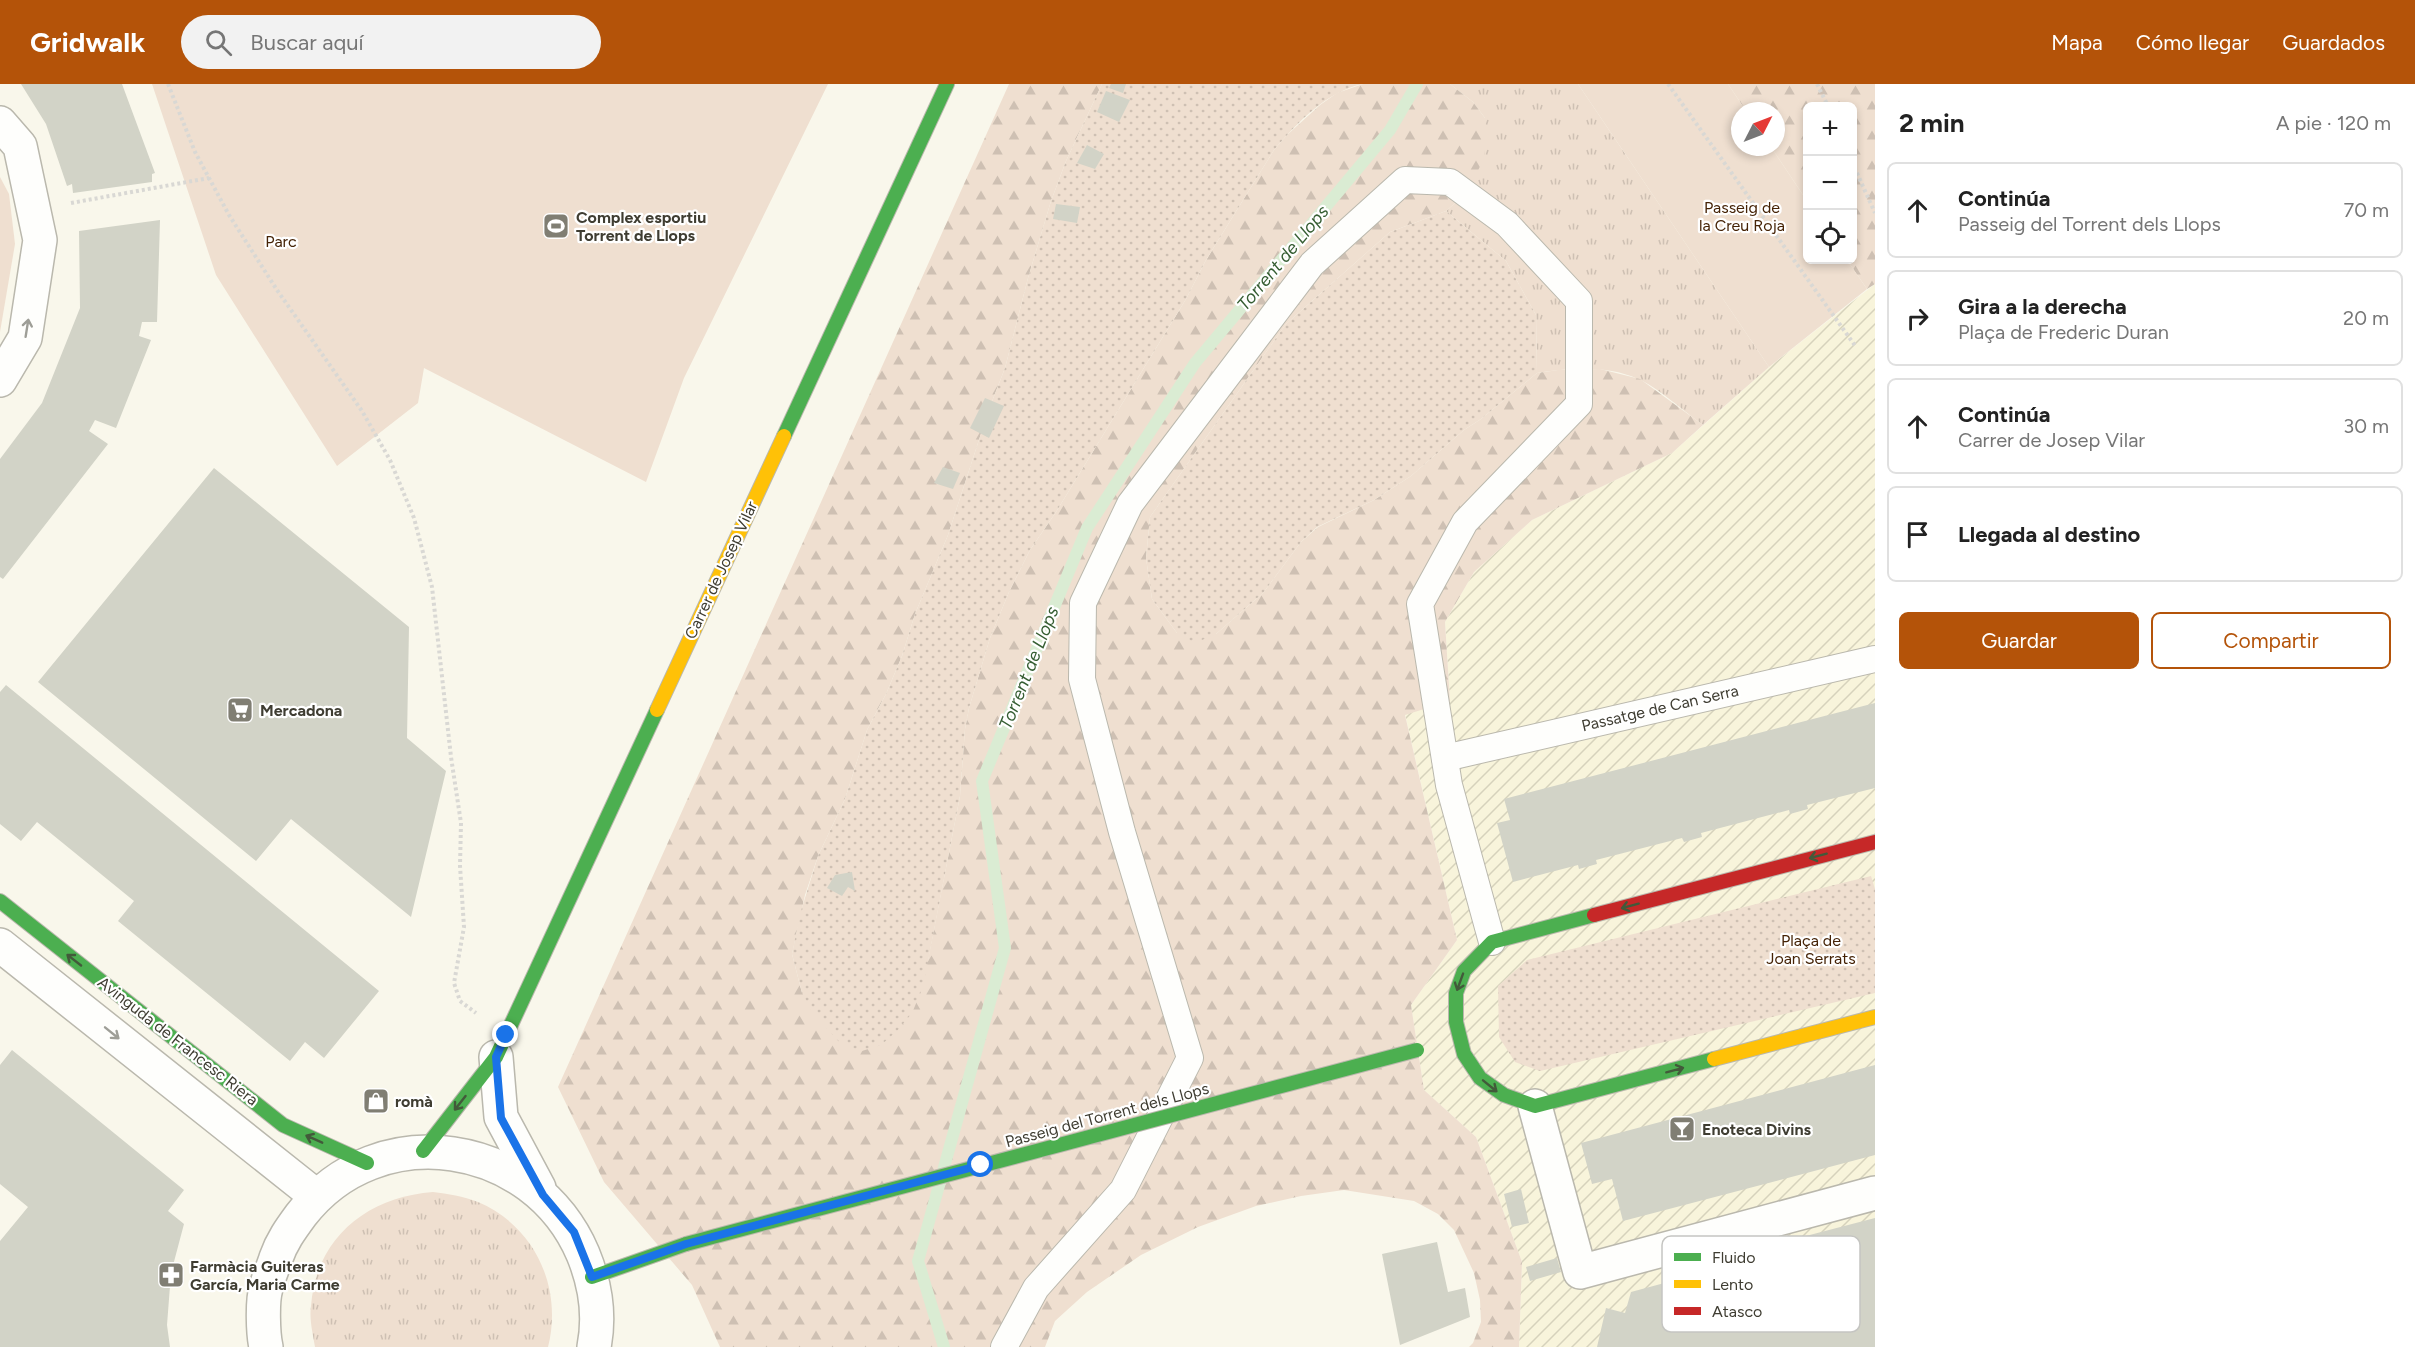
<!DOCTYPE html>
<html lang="es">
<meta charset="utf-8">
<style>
body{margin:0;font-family:Figtree,sans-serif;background:#f2f2f2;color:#222}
.controls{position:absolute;right:18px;top:18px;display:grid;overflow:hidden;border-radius:9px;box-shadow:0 3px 9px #0003}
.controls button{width:54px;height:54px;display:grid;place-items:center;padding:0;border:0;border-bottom:2px solid #e0e0e0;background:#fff;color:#222;font:30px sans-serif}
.compass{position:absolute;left:1731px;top:18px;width:54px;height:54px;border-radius:50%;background:#fff;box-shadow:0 3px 9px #0003;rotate:48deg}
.stop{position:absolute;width:18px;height:18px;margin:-14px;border:4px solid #1a73e8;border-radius:50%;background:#fff}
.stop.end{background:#1a73e8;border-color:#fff;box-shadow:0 2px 6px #0008}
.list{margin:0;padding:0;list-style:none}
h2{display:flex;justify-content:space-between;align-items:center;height:78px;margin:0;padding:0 24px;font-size:26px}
h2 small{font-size:20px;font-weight:400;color:#767676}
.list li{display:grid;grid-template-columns:39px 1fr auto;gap:18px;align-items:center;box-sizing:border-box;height:96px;margin:0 12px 12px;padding:0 12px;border:2px solid #e0e0e0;border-radius:9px}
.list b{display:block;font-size:22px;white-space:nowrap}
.list p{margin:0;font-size:20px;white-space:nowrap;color:#767676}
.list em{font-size:20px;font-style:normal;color:#767676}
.actions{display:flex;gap:12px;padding:18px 24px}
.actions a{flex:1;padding:14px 0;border:2px solid #b45309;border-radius:9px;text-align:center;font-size:21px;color:#b45309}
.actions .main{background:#b45309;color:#fff}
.icon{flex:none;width:33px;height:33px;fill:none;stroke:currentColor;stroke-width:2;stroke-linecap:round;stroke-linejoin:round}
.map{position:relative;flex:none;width:1875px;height:1263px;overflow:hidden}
header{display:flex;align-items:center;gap:36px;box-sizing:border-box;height:84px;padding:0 30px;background:#b45309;color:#fff}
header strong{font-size:28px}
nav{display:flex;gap:33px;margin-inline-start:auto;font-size:21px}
.search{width:420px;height:54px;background:#f2f2f2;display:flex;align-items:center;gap:15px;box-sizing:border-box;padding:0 21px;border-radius:33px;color:#767676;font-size:22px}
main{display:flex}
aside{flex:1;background:#fff}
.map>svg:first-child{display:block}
.industrial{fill:url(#industrial-furrows)}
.grass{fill:url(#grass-tufts)}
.forest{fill:url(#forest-firs)}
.park{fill:#efdfd0}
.garden{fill:url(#garden-dots)}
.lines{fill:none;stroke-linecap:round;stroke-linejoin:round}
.stream{stroke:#daecd3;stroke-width:12}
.building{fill:#d2d3c7;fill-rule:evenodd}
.lane-casing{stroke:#bab8ad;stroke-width:28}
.street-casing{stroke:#bab8ad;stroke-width:36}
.fast-casing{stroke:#bab8ad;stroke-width:16}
.slow-casing{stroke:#bab8ad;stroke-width:16}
.jam-casing{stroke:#bab8ad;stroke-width:16}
.path{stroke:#d9d8d4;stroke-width:4;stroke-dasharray:3 3;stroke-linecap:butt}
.lane{stroke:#fefefc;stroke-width:26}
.street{stroke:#fefefc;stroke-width:33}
.fast{stroke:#4caf50;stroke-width:14}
.slow{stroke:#ffc107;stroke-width:14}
.jam{stroke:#c62828;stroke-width:14}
.fast-bridge-casing{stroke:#bab8ad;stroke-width:16;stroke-linecap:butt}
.fast-bridge{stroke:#4caf50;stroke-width:14}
.oneway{stroke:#9e9e97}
.oneway2{stroke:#425a3a}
.route{stroke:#1a73e8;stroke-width:8}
.labels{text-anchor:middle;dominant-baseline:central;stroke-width:4.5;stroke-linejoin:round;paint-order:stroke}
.park-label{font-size:16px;fill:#452306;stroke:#fff}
.poi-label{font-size:16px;font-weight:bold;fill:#3f3d32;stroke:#fff;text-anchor:start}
.street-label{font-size:16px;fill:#3f3d32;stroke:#fff}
.water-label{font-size:18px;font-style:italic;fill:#365e33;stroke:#fff}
.key{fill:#fff;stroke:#c5c5c2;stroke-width:1.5}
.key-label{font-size:16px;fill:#3f3d32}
</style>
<header>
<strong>Gridwalk</strong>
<div class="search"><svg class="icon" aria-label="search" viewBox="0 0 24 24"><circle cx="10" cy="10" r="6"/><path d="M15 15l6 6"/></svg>Buscar aquí</div>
<nav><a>Mapa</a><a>Cómo llegar</a><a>Guardados</a></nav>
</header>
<main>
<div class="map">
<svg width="1875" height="1263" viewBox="0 0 1875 1263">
<defs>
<pattern id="industrial-furrows" width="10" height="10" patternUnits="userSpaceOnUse" patternTransform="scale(1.5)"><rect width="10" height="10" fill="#f8f4db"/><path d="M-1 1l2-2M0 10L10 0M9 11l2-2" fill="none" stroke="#d6d2bc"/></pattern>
<pattern id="grass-tufts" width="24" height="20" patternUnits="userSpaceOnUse" patternTransform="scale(1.5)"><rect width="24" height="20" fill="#efdfd0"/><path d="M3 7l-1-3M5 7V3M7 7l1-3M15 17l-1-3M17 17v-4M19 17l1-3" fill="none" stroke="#cec0b3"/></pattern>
<pattern id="forest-firs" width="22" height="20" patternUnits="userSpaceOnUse" patternTransform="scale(1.5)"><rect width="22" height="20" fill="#efdfd0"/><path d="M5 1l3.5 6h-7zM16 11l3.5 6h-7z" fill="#cec0b3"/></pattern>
<pattern id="garden-dots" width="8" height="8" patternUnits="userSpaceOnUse" patternTransform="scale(1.5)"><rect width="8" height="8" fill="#efdfd0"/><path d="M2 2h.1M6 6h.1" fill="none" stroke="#cec0b3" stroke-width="1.8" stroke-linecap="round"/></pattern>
</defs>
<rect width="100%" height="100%" fill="#f9f7eb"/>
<path class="industrial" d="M1875 200V1263H1519L1522 1178 1476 1053 1424 1006 1411 921 1457 856 1405 630 1450 617 1445 538 1474 488 1532 436 1672 369 1769 283Z"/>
<g class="grass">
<path d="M1450 0H1578L1769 283 1703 341C1686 329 1656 302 1638 295 1607 281 1570 284 1537 289L1536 231 1506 177 1446 127 1462 113 1485 34 1473 18Z"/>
<path d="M433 1108C448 1110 463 1112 478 1118 535 1142 563 1204 548 1263H315C313 1250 309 1235 311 1222 316 1154 367 1113 433 1108Z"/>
</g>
<g class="forest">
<path d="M1009 0H1102L1066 77 1051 117 1028 194 1005 284 989 325 948 451 915 530 902 572 886 610 867 646 845 715 818 772 805 811 792 870 802 909 928 876 960 712 965 645 969 624 990 554 1009 508 1030 466 1056 428 1186 215 1206 176 1274 66 1287 51 1320 21 1337 9 1363 0H1450L1473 18 1485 34 1487 56 1483 76 1474 95 1462 113 1446 127 1390 148 1286 240 1150 433 1146 474 1152 515 1177 549 1216 550 1263 509 1301 458 1318 443 1374 416 1411 392 1464 346 1481 335 1537 289 1558 286 1600 285 1640 295 1703 341 1672 369 1532 436 1474 488 1445 538 1450 617 1405 631 1457 856 1411 921 1424 1006 1476 1053 1522 1178 1519 1263H1469L1473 1259 1481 1238 1480 1216 1474 1189 1454 1146 1438 1130 1414 1117 1344 1106 1301 1112 1256 1122 1198 1143 1141 1171 1087 1208 1055 1237 1045 1263H720L692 1201 604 1098 558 1003Z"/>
<path d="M1728 0H1875V200L1867 205 1847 176H1852V22H1808L1807 117 1771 63H1776V27H1746Z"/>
</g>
<g class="park">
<path d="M152 0H828L684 294 646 398 424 284 418 319 337 382 216 191Z"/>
<path d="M1578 0H1728L1746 27H1740V63H1771L1807 117 1808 176H1847L1867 205 1769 283Z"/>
<path d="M0 93 9 110 15 160 0 248Z"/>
</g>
<g class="garden">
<path d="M1102 0H1363C1327 7 1297 39 1274 66L1206 176 1186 215 1056 428 1030 466 1009 508 990 554 969 624 965 645 960 712 923 903 912 929 898 946 881 961 862 967 841 960 812 928 802 909 792 870 800 830 818 772 845 715 867 646 886 610 902 572 915 530 948 451 989 325 1005 284 1028 194 1051 117 1066 77Z"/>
<path d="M1446 127 1506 177 1536 231 1537 289 1481 335 1464 346 1411 392 1374 416 1317 443 1301 458 1263 509 1216 550 1195 559 1177 549 1152 515 1146 474 1150 433 1286 240 1390 148Z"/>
<path d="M1871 792 1875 805V909L1540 987 1515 978 1499 953 1498 902 1527 876Z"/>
</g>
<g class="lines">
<path class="stream" d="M944 1263 918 1177 1005 864 982 697 1087 444 1195 279 1390 46 1417 0"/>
</g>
<g class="building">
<path d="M21 0H122L155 89 152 90V98L73 109 72 100 67 102 46 40Z"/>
<path d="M1111 0H1126L1123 9 1109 4Z"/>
<path d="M1106 7 1130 16 1119 38 1097 28Z"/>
<path d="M1087 61 1104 70 1095 85 1077 79Z"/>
<path d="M1056 120 1080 123 1077 139 1053 135Z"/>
<path d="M160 136 157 238H142L139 252 151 256 116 344 95 336 89 347 108 360 3 495 0 493V375L42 319 80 224 79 147Z"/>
<path d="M985 314 1004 322 989 354 970 344Z"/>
<path d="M943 383 960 389 953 405 934 399Z"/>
<path d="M214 384 409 543 407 654 446 687 411 833 291 735 256 777 38 598Z"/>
<path d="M6 601 379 907 324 974 305 958 290 977 118 837 134 817 37 738 21 757 0 740V608Z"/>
<path d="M1875 619V704L1807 721 1808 725 1790 730 1789 726 1701 749 1702 753 1684 758 1682 754 1596 776 1597 780 1579 785 1578 781 1513 798 1497 739 1510 736 1504 715Z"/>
<path d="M852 788 855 807 848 803 842 812 827 804 835 791Z"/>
<path d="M12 966 184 1106 168 1127 184 1140 171 1189 167 1241 170 1263H0V1157L28 1123 0 1100V981Z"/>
<path d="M1875 981V1071L1623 1137 1612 1095 1592 1100 1581 1059Z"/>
<path d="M1521 1105 1529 1139 1512 1143 1504 1110Z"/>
<path d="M1875 1134V1263H1597L1606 1224 1625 1229 1631 1208 1746 1177 1744 1168ZM1719 1187 1725 1210 1702 1216 1696 1193Z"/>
<path d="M1437 1158 1448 1208 1465 1204 1470 1233 1400 1261 1382 1170Z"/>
<path d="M1557 1174 1561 1188 1530 1197 1526 1183Z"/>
</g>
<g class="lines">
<defs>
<g id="lane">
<path d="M1445 674 1875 575"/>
<path d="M1004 1263 1036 1204 1123 1106 1190 974 1122 748 1082 595 1083 519 1130 420 1312 180 1405 96 1450 98 1507 140 1579 217V320L1465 438 1420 520 1449 701 1492 858"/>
</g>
<g id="street">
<path d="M0 39 20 62 40 156 25 254 0 296"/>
<path d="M0 861 316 1112"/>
<path d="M496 973 501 1033 539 1104"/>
<path d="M1535 1022 1580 1188 1875 1109"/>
<path d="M266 1263C263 1250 262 1217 266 1204 268 1194 273 1184 276 1174 282 1157 290 1146 301 1131 378 1031 534 1055 583 1170 595 1199 600 1232 594 1263"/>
</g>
<g id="fast">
<path d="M784 352 947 0"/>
<path d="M0 817 283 1041 367 1079"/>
<path d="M1594 831 1492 858 1464 887 1456 909V938L1464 970 1480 994 1504 1011 1535 1022 1714 975"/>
<path d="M423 1067 496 973 657 626"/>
<path d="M592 1193 686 1160"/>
</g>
<g id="slow">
<path d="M657 626 784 352"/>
<path d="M1714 975 1875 933"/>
</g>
<path id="jam" d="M1594 831 1875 758"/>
</defs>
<use href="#lane" class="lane-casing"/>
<use href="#street" class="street-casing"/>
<use href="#fast" class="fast-casing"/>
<use href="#slow" class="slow-casing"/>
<use href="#jam" class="jam-casing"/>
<g class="path">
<path d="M168 0 195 68 229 131 277 206 362 327 390 376 414 434 432 503 451 673 461 739 460 782 464 843 454 899 460 917 476 929"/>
<path d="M1668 0 1856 263"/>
<path d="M1817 0 1828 22"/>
<path d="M1852 78 1875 129"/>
<path d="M71 119 209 94"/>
</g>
<use href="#lane" class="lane"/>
<use href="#street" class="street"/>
<use href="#fast" class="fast"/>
<use href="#slow" class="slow"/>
<use href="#jam" class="jam"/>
<defs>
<path id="fast-bridge" d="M686 1160 1417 966"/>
</defs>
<use href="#fast-bridge" class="fast-bridge-casing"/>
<use href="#fast-bridge" class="fast-bridge"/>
</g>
<defs><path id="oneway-shaft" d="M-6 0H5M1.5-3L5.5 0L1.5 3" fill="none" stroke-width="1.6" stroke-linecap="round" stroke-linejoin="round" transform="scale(1.5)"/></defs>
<g class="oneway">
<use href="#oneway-shaft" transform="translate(27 244) rotate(-81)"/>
<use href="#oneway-shaft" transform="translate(112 949) rotate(39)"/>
</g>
<g class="oneway2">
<use href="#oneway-shaft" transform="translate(1818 772) rotate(165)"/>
<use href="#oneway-shaft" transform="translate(1630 822) rotate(165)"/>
<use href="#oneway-shaft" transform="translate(74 876) rotate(-142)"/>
<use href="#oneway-shaft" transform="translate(1460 898) rotate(110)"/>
<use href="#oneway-shaft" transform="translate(1675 986) rotate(-15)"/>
<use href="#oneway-shaft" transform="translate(1490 1002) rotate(39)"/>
<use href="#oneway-shaft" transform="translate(460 1019) rotate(128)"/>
<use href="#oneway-shaft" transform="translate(314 1055) rotate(-156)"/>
</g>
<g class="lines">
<path class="route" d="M506 951 496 973 501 1034 543 1111 574 1148 592 1193 686 1160 981 1081"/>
</g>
<defs>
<symbol id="stadium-square" viewBox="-11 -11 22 22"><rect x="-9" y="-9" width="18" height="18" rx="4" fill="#807e73" stroke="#fff"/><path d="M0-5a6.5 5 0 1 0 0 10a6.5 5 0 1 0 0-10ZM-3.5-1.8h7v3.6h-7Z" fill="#fff"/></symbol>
<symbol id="supermarket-square" viewBox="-11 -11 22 22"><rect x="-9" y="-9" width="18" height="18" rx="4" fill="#807e73" stroke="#fff"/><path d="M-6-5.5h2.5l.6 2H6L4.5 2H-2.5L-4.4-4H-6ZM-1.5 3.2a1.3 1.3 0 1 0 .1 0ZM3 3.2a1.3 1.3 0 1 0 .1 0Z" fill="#fff"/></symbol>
<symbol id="shop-square" viewBox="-11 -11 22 22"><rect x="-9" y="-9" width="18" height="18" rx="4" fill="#807e73" stroke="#fff"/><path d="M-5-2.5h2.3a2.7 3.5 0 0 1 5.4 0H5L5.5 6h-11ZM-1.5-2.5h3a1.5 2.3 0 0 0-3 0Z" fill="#fff"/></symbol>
<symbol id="bar-square" viewBox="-11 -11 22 22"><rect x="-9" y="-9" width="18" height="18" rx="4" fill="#807e73" stroke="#fff"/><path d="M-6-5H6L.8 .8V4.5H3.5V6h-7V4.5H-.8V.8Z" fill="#fff"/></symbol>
<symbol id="pharmacy-square" viewBox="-11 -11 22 22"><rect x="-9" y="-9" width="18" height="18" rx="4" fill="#807e73" stroke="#fff"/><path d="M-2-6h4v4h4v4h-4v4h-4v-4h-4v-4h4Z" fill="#fff"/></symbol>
</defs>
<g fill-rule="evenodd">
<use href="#stadium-square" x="541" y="127" width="30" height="30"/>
<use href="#supermarket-square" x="225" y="611" width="30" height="30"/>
<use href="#shop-square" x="361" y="1002" width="30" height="30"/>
<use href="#bar-square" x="1667" y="1030" width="30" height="30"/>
<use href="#pharmacy-square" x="156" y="1176" width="30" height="30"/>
</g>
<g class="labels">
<g class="park-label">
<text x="1742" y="123">Passeig de<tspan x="1742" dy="18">la Creu Roja</tspan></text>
<text x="281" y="157">Parc</text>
<text x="1811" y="856">Plaça de<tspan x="1811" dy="18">Joan Serrats</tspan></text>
</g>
<g class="poi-label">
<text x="576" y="133">Complex esportiu<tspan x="576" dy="18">Torrent de Llops</tspan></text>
<text x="260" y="626">Mercadona</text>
<text x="395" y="1017">romà</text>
<text x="1702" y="1045">Enoteca Divins</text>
<text x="190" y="1182">Farmàcia Guiteras<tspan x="190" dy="18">García, Maria Carme</tspan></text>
</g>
<g class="street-label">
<text transform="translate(721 486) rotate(-65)">Carrer de Josep Vilar</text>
<text transform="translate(1660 624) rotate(-13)">Passatge de Can Serra</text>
<text transform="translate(178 957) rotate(38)">Avinguda de Francesc Riera</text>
<text transform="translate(1107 1031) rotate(-15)">Passeig del Torrent dels Llops</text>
</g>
<g class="water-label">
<text transform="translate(1283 174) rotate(-50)">Torrent de Llops</text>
<text transform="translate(1029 584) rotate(-68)">Torrent de Llops</text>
</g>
</g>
<rect x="1662" y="1152" width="198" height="96" rx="9" class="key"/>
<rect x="1674" y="1169" width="27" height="8" fill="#4caf50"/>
<rect x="1674" y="1196" width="27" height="8" fill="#ffc107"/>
<rect x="1674" y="1223" width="27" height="8" fill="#c62828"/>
<g class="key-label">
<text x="1712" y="1179">Fluido</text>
<text x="1712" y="1206">Lento</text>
<text x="1712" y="1233">Atasco</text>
</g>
</svg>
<div class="controls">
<button>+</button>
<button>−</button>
<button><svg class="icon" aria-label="locate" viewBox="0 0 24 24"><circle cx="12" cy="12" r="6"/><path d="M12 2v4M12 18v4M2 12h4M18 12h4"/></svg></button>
</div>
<svg class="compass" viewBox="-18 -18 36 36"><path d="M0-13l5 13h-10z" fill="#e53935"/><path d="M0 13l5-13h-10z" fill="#767676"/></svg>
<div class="stop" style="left:981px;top:1081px"></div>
<div class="stop end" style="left:506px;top:951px"></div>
</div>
<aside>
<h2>2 min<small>A pie · 120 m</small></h2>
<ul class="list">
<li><svg class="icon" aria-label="ahead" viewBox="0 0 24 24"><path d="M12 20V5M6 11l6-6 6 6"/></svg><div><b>Continúa</b><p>Passeig del Torrent dels Llops</p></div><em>70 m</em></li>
<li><svg class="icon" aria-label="right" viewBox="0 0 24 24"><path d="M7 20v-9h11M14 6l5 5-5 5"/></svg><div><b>Gira a la derecha</b><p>Plaça de Frederic Duran</p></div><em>20 m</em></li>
<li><svg class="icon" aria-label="ahead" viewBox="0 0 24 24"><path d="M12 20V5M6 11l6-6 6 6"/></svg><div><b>Continúa</b><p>Carrer de Josep Vilar</p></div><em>30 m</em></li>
<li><svg class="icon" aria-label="arrive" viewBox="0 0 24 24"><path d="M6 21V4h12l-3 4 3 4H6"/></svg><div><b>Llegada al destino</b></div></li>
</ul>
<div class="actions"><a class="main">Guardar</a><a>Compartir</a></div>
</aside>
</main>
